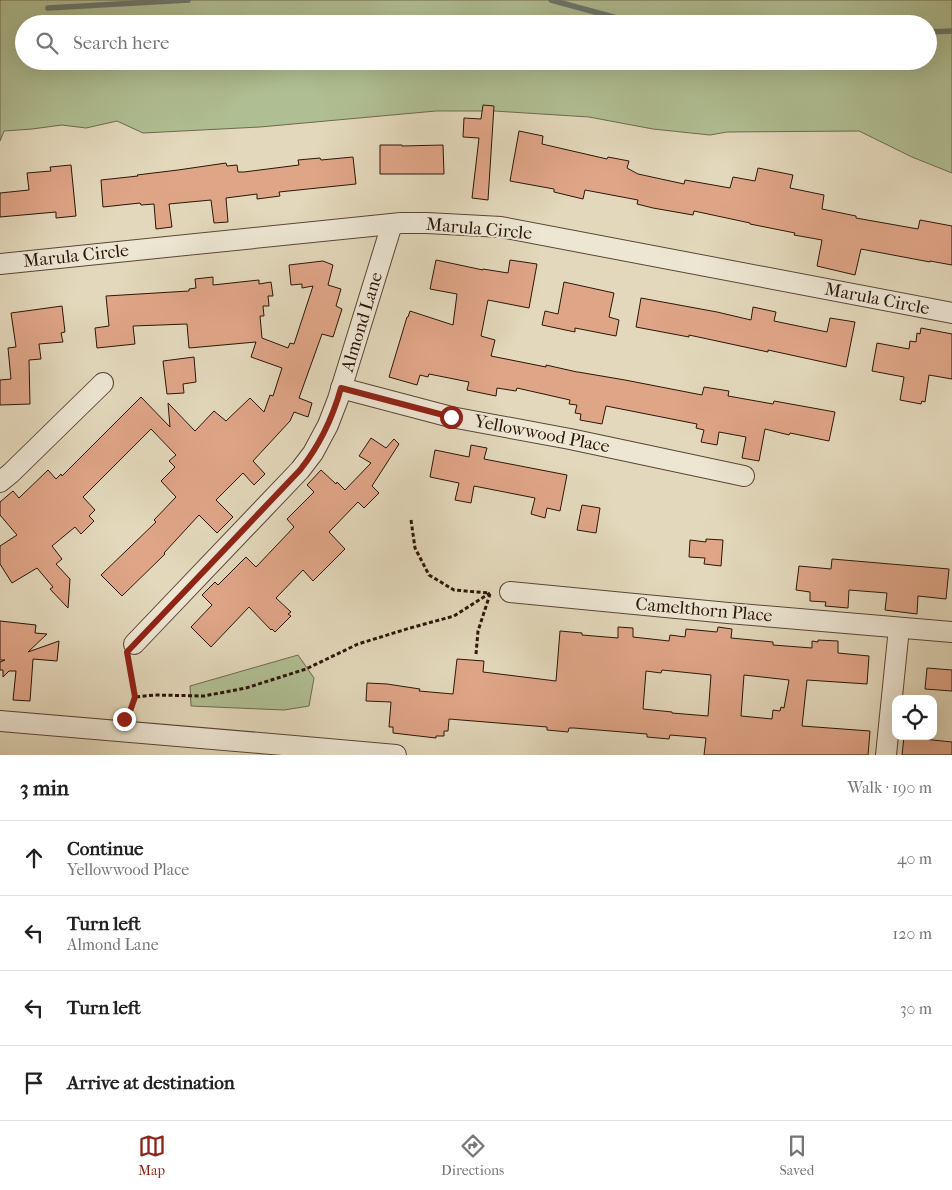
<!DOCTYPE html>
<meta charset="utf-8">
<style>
body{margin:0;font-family:"IM FELL French Canon",serif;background:#f6f6f6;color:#222}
.controls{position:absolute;right:15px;bottom:15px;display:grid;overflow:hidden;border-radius:10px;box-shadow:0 5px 20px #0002}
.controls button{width:45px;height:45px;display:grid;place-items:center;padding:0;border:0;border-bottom:1px solid #e0e0e0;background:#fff;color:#222;font:25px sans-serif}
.stop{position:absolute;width:15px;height:15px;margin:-11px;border:4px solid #8f2418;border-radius:50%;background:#fff}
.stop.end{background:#8f2418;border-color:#fff;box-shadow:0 1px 5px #0008}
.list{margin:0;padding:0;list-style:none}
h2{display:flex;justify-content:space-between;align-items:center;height:65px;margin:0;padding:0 20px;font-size:21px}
h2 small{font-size:16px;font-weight:400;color:#767676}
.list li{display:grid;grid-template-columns:32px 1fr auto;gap:15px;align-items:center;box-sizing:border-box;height:75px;padding:0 20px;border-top:1px solid #e0e0e0}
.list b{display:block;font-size:19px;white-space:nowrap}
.list p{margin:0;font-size:16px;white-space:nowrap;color:#767676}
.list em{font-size:16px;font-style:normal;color:#767676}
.icon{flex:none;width:28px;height:28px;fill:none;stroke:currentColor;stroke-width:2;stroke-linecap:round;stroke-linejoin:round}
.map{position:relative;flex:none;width:952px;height:755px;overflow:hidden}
.search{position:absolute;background:#fff;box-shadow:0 5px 20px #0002;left:15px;right:15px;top:15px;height:55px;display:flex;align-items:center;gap:12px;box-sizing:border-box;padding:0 18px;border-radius:28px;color:#767676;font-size:19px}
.sheet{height:365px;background:#fff}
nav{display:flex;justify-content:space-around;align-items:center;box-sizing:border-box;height:70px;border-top:1px solid #e0e0e0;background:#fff;font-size:14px;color:#767676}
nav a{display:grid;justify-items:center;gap:2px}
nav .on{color:#8f2418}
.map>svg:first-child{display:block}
.green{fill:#b0bf93;stroke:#6e6a4e;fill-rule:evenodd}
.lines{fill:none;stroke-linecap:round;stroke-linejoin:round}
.stream{stroke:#6b786e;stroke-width:5.5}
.building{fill:#dfa587;stroke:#2c1609;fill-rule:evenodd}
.street-casing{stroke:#5a4636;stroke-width:22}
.path{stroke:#2c1609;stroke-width:3;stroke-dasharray:4 2.5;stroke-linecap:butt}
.street{stroke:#ede6d3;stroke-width:20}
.route{stroke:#8f2418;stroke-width:6}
.labels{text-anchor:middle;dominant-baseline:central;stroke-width:4;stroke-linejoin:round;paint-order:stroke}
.street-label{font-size:18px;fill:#2c1609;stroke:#ede6d3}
</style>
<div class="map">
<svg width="952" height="755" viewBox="0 0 952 755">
<rect width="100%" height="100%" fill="#e3d8bb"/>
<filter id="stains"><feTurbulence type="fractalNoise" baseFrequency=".004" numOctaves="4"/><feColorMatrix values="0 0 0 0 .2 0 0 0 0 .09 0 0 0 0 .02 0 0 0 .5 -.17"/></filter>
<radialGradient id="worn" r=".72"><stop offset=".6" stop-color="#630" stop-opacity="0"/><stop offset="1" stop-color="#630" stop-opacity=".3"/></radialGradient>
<g class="green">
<path d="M0 0H952V173L912 157 859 131 727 132 710 135 653 129 589 117 494 111H436L260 127 143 133 117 121 86 128 62 125 32 129 4 131 0 141ZM24 24H928V61H24Z"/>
<path d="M298 655 314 678 309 706 284 710 191 706 190 686Z"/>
</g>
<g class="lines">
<g class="stream">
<path d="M551 0 639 24"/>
<path d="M48 8 188 0"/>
<path d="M928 32 952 31"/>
</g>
</g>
<g class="building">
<path d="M483 105 494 106 488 200 472 198 479 138 463 137 464 118 481 119Z"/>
<path d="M519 131 543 136 542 144 607 159 608 157 629 161 627 168 638 174 684 184 685 180 730 188 733 177 755 181 758 168 793 175 790 188 824 195 822 209 856 216V218L918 229 920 220 952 226V265L930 261V262L861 249 855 275 817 266 822 240 794 235 795 233 750 224V223L694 211 693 215 653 208 637 204 638 200 585 190 583 199 554 192V189L510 181Z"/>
<path d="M380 145H402V146L443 145 444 174H380Z"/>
<path d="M353 157 356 184 279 192 280 196 257 199V194L226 198 228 222 214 223 211 200 169 204 172 227 156 229 154 204 141 205 140 203 103 207 101 180 138 176 137 175 178 170 226 163 227 166 237 165 238 172H244L299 165 298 160 320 158 321 160Z"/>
<path d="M71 165 76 216 56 218V212L0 217V193L29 190 27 173 51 171 50 167Z"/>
<path d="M436 260 483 270V269L508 273 510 260 537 264 529 308 488 300 481 336 495 340 491 356 546 367V365L577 372H578L625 380 702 395 704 387 729 391 728 396 773 404 774 401 835 412 829 441 790 433 789 435 765 429 759 461 742 458 746 437 719 432 717 445 701 442 704 430 696 428 697 424 606 406 602 424 580 420 581 414 575 413 577 405 569 404 570 400 517 388 516 391 497 388 496 396 467 390 469 382 429 374 428 377 420 375 417 385 389 377 407 317H408L410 311 453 325 457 294 430 289Z"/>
<path d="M323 261 333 265 328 285 341 289 336 306 342 309 333 337 322 334 299 398 312 403 308 417 294 412 290 421 253 461 265 474 254 485 243 473 216 500 233 517 217 533 199 515 164 553 165 554 122 596 101 575 156 522 154 520 176 497 161 481 175 467 169 461 176 455 151 429 83 497 95 510 89 516 94 521 81 534 75 527 52 546 62 559 56 564 70 579 68 608 50 589 53 587 37 568 12 583 0 564V546L17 535 0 515V502L13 491 19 498 48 470 56 479 61 474 62 476 141 397 170 427 168 403 195 431 214 411 226 421 250 398 264 412 270 395 273 396 282 368 251 357 256 342 189 348 187 324 133 326 135 344 97 348 95 328 109 326 106 296 189 291V289L196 288 195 279 213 277V285L259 280V284L271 282 273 296H268L269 306H263L264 316H260L262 338 288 348 290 343 294 344 313 286 302 288V284L291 285 289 265Z"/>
<path d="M564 282 614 293 609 317 619 320 616 336 575 328V332L542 325 545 311 558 314Z"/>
<path d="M641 298 717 312 751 320 753 307 776 312 774 321 827 332 830 318 855 322 846 367 768 350V352L689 335V337L636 327Z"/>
<path d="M62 306 65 332 61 333 63 342 39 344 41 359 29 360 30 404 0 405V380L11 379 8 348 16 347 11 313Z"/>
<path d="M921 328 952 334V379L929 375 925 402 922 401 921 404 900 400 904 377 872 371 877 343 909 349 910 341 916 342 917 333 920 334Z"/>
<path d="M194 357 196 382 183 384 184 393 167 394 163 361Z"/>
<path d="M371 438 386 448 394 439 399 444 372 486 379 493 364 508 358 502 329 532 345 549 313 581 303 570 276 598 291 612 288 614 291 616 275 632 272 629 271 630 249 607 211 647 191 627 212 605 202 595 215 582 218 585 246 557 256 567 294 527 287 519 314 492 307 485 321 470 336 484 337 482 345 490 371 463 359 456Z"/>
<path d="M471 445 487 448 484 459 567 475 560 511 547 508 545 518 531 514 535 498 474 486 471 503 455 500 459 483 430 477 435 450 469 457Z"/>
<path d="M582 505 600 508 596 533 577 530Z"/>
<path d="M706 539 723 540 721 566 704 564 705 558 689 557 690 540 706 542Z"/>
<path d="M832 559 949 569 946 599 918 596 917 614 885 610 887 593 849 590 848 608 825 606 826 602 810 601V592L796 590 799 566 831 569Z"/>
<path d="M0 621 36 625 35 633 47 634 28 652 59 641 57 661 33 659 30 701 13 700 16 671H9L3 677V670H0V662L5 660H0Z"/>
<path d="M618 627 633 628V637L669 641 670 635 685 637 686 629 717 632 718 627 732 629 731 638 773 642V645L812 648V641L818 642V640L838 641V653L869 656 867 684 807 680 802 726 870 731 868 755H704L706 738 670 735 669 739 647 737V734L574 728H569L568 732 547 730V727L449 719 448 731H444V736H436V738L393 733V727H389L391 702 366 701 367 683 387 684 420 689 419 691 453 694 457 659 484 661 483 672 556 681 560 631 582 633V635L618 638ZM662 670 711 675 708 716 672 713V712L643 709 646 671 661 673ZM744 675 789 680 784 708 781 707 780 711 773 710 772 719 741 716Z"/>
<path d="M927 668 952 670V691L925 689Z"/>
<path d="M904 737 952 742V755H902Z"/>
</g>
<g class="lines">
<defs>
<g id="street">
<path d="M0 264 401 223H427L501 227 952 313"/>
<path d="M341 388 451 417 570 439 744 476"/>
<path d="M0 482 11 473 103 383"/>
<path d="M510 592 728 613 952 632"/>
<path d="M134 644 300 470 313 453 328 425 338 399 392 224"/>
<path d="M0 721 260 743 396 755"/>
<path d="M886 755 899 628"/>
</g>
</defs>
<use href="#street" class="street-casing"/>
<g class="path">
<path d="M411 520 415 548 429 575 454 590 489 593"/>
<path d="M476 654 478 631 490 594"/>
<path d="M129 660 135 697"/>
<path d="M128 714 135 697 155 695 204 696 246 688 306 669 358 644 410 628 454 616 490 593"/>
</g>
<use href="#street" class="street"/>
</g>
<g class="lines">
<path class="route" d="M124 719 129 714 135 697 127 652 300 470C320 445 332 420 341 388L451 417"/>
</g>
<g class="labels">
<g class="street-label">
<text transform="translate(479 229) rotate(5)">Marula Circle</text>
<text transform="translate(76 256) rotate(-6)">Marula Circle</text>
<text transform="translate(877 299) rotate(11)">Marula Circle</text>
<text transform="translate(362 322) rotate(-73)">Almond Lane</text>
<text transform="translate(542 434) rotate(11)">Yellowwood Place</text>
<text transform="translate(704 610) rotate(5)">Camelthorn Place</text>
</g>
</g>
<rect width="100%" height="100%" filter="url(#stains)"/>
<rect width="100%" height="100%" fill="url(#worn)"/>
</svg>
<div class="controls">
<button><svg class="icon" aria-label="locate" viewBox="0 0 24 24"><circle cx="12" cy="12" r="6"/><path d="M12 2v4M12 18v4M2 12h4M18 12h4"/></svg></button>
</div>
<div class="stop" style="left:451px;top:417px"></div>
<div class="stop end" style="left:124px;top:719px"></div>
<div class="search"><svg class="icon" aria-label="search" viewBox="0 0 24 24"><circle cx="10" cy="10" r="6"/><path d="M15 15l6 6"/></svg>Search here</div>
</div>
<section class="sheet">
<h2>3 min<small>Walk · 190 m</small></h2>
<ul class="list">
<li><svg class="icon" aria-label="ahead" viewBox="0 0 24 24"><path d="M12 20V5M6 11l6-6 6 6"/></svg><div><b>Continue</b><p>Yellowwood Place</p></div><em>40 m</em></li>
<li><svg class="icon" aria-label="left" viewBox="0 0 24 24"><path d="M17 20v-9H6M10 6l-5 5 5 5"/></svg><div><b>Turn left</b><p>Almond Lane</p></div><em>120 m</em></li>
<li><svg class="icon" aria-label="left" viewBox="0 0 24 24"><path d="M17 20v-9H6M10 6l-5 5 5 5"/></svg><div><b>Turn left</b></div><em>30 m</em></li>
<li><svg class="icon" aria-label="arrive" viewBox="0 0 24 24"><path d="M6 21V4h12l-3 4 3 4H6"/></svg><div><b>Arrive at destination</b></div></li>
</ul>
</section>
<nav>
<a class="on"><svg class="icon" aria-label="map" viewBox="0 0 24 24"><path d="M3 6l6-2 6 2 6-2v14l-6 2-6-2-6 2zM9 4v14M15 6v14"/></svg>Map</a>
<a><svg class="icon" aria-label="directions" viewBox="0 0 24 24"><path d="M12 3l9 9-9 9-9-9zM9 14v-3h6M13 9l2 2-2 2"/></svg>Directions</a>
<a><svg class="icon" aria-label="saved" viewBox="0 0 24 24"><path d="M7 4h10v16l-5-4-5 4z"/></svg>Saved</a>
</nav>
